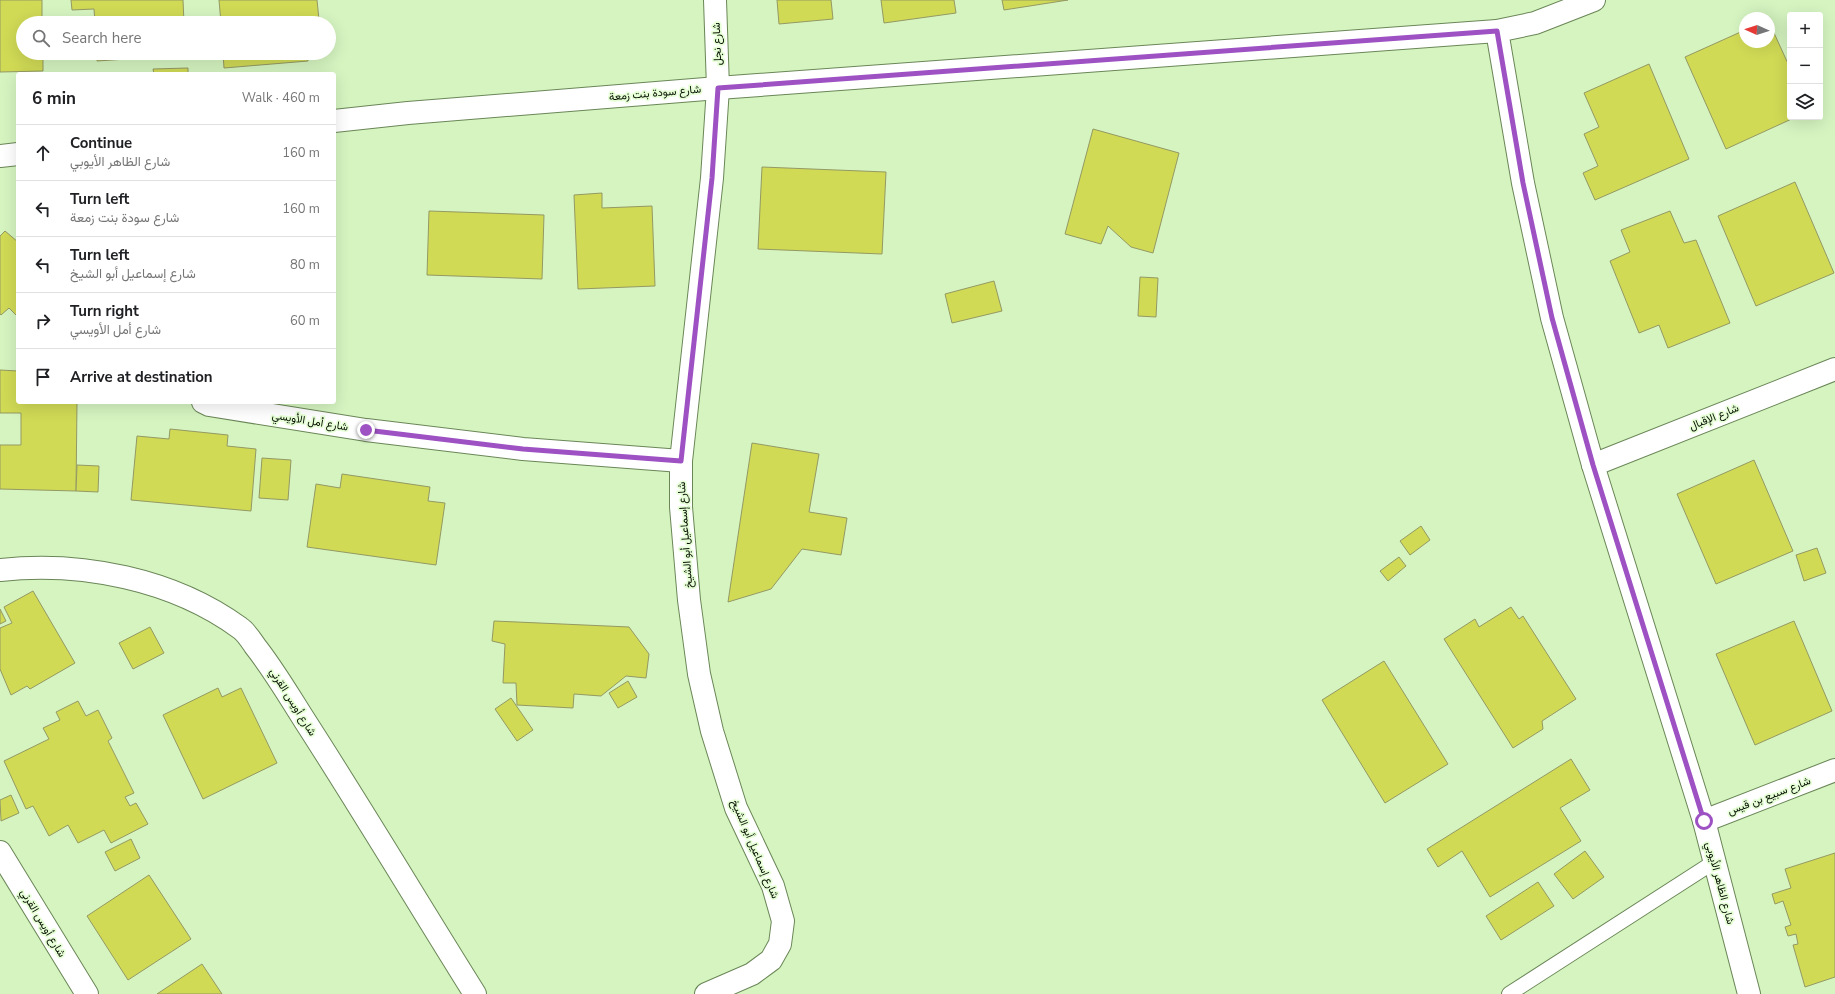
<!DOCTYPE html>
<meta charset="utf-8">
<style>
body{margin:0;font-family:"Nunito Sans",Vazirmatn,sans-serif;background:#f2f2f2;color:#202124}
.controls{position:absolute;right:12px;top:12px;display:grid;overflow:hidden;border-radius:4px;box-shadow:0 4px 16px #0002}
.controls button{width:36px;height:36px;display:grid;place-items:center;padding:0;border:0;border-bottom:1px solid #e0e0e0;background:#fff;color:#202124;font:20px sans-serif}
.compass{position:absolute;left:1739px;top:12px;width:36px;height:36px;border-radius:50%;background:#fff;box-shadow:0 4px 16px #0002;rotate:273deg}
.stop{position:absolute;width:12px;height:12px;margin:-9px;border:3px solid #9d51c3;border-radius:50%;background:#fff}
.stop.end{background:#9d51c3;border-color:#fff;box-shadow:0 1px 4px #0008}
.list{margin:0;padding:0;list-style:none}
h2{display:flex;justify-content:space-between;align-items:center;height:52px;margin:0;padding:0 16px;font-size:17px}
h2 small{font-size:13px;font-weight:400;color:#757577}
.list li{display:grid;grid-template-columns:26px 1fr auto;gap:12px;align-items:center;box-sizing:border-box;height:56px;padding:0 16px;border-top:1px solid #e0e0e0}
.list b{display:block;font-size:15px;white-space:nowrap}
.list p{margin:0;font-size:13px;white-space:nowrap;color:#757577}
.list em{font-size:13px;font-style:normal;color:#757577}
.icon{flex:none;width:22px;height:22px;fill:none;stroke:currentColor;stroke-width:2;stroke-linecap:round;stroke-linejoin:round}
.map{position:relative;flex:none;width:1835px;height:994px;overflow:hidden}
.search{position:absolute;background:#fff;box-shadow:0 4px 16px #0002;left:16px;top:16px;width:320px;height:44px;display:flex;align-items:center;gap:10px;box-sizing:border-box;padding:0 14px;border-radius:22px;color:#757577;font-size:15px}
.panel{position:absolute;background:#fff;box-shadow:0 4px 16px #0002;left:16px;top:72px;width:320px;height:332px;border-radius:4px}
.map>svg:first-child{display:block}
.building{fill:#d0da55;stroke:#949963}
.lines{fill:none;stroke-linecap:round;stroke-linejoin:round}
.lane-casing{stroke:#6a8657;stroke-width:16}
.street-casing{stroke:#6a8657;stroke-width:24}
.secondary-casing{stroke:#6a8657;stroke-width:24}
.lane{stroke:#fff;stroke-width:14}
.street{stroke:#fff;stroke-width:22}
.secondary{stroke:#fff;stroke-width:22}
.route{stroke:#9d51c3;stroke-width:5}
.labels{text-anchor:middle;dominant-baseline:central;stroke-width:3.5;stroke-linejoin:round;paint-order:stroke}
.street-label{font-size:11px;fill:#060f01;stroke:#e6ffd6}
</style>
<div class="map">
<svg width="1835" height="994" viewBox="0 0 1835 994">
<rect width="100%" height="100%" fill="#d5f4c0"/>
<g class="building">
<path d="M0 0H42V23H23V53H43V71L0 72Z"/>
<path d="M71 0H183L184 23H95L94 9 72 10Z"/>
<path d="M219 0H317L319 20 305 21 306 23H221Z"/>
<path d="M777 0H831L833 19 779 24Z"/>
<path d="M881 0H954L956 13 884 23Z"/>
<path d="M1002 0H1068L1004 10Z"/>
<path d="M1769 22 1790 68V117H1796L1726 149 1685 57 1745 30V42H1769Z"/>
<path d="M97 53H186V55L97 61Z"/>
<path d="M223 53H308V61L224 68Z"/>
<path d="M1649 64 1689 159 1595 200 1583 173 1598 166 1584 134 1599 127 1584 93Z"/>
<path d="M188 68V74H154L153 69Z"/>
<path d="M1093 129 1179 153 1153 253 1131 247 1108 226 1101 244 1065 234Z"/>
<path d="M762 167 886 172 882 254 758 249Z"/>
<path d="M1795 182 1834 273 1756 306 1718 216Z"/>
<path d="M602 193V208L652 206 655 286 578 289 574 195Z"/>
<path d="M429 211 544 215 542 279 427 275Z"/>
<path d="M1670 211 1684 243 1696 240 1730 323 1668 348 1659 325 1639 333 1610 261 1630 252 1621 230Z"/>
<path d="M5 231 18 242 17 316 9 308 1 315 0 314V236Z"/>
<path d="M1140 277 1158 278 1156 317 1138 316Z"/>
<path d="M994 281 1002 311 952 323 945 294Z"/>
<path d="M0 370 18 371V402H77L76 491 0 489V445H21V413H0Z"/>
<path d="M170 429 228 435 227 446 256 449 251 511 131 500 137 436 169 439Z"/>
<path d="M752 443 819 454 809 512 847 518 841 555 802 549 771 589 728 602Z"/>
<path d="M262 458 291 460 288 500 259 498Z"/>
<path d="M1754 460 1793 551 1716 584 1677 494Z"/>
<path d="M77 465 99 466 98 492 76 491Z"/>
<path d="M342 474 430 487 428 501 445 503 436 565 307 547 316 484 340 488Z"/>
<path d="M1421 526 1430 540 1410 555 1400 541Z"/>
<path d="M1817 548 1826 573 1804 581 1796 555Z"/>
<path d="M1399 557 1406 566 1388 581 1380 571Z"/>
<path d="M33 591 75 663 30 689 27 686 11 695 0 669V628L12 623 4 607Z"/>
<path d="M1511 607 1519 619 1523 616 1576 699 1542 721 1543 729 1513 748 1444 639 1475 619 1479 627Z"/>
<path d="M0 609 6 621 0 624Z"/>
<path d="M494 621 629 627 649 654 646 678 626 676 601 696 574 694 573 708 517 705 516 683H503L505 644 492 641Z"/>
<path d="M1794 621 1832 711 1755 745 1716 654Z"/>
<path d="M150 627 164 653 133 669 119 643Z"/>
<path d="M1384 661 1448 764 1385 803 1322 700Z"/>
<path d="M628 681 637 697 618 708 609 693Z"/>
<path d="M218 688 222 697 241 688 277 763 203 799 163 715Z"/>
<path d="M511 698 533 730 517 741 495 709Z"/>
<path d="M78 701 86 716 98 710 112 738 108 741 134 793 125 797 130 806 136 803 148 824 111 843 104 830 78 843 68 825 49 836 33 806 26 809 4 761 49 739 43 728 60 720 56 712Z"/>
<path d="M1571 759 1590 790 1560 808 1581 841 1490 897 1462 851 1438 867 1427 849Z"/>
<path d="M11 795 19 813 1 821 0 800Z"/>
<path d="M131 839 140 858 115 871 105 852Z"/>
<path d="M1585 851 1604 877 1573 899 1554 874Z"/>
<path d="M1835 853V977L1805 987 1793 945 1798 944 1796 934 1788 936 1785 927 1791 925 1783 901 1775 904 1772 894 1791 888 1785 869Z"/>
<path d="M149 875 191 939 128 980 87 916Z"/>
<path d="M1538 882 1554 906 1501 940 1486 916Z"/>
<path d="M202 964 222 994H157Z"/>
</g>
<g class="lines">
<defs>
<path id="lane" d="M1509 994 1714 862"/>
<g id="street">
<path d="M1497 31 1523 183 1552 318 1593 465 1704 821 1749 994"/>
<path d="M203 402 209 405 366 430 523 449 681 461"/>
<path d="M1593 465 1835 369"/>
<path d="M0 570C81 561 173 579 240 628 246 632 251 640 255 646 274 670 289 696 305 721 363 811 418 903 475 994"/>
<path d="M1704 821 1835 770"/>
<path d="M0 852 87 994"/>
<path d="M706 994 752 974 771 960 780 944 783 921 773 886 736 808 712 731 699 674 689 600 681 507V461L712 178 718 88 715 0"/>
</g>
<g id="secondary">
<path d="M334 121 408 113 718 88 1497 31 1535 23 1594 0"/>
<path d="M0 156 18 154"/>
</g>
</defs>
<use href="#lane" class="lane-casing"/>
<use href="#street" class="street-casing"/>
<use href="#secondary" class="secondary-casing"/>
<use href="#lane" class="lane"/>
<use href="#street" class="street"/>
<use href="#secondary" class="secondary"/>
</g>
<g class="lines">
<path class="route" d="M366 430 523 449 681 461 712 178 718 88 1497 31 1523 183 1552 318 1593 465 1704 821"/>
</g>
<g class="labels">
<g class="street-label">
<text transform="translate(717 44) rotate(-92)">شارع نجل</text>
<text transform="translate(655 93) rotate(-5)">شارع سودة بنت زمعة</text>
<text transform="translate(1714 417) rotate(-22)">شارع الإقبال</text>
<text transform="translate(310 421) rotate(9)">شارع أمل الأويسي</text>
<text transform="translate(685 535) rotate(-94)">شارع إسماعيل أبو الشيخ</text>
<text transform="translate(293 702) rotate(58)">شارع أويس القرني</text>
<text transform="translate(1769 796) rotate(-21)">شارع سبيع بن قيس</text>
<text transform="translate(755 849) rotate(67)">شارع إسماعيل أبو الشيخ</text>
<text transform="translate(1720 883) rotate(75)">شارع الظاهر الأيوبي</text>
<text transform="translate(43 923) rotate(59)">شارع أويس القرني</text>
</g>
</g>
</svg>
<div class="controls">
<button>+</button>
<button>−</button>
<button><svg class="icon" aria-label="layers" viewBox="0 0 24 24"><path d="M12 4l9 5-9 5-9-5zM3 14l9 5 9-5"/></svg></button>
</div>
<svg class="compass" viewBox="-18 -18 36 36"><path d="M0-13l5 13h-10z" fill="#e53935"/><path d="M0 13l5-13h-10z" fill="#757577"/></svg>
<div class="stop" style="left:1704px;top:821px"></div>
<div class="stop end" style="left:366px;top:430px"></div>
<div class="search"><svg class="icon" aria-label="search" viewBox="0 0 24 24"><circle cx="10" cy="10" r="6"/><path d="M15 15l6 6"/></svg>Search here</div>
<section class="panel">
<h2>6 min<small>Walk · 460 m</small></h2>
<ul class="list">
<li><svg class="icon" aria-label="ahead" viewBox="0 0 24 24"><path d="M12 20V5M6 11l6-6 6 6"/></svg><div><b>Continue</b><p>شارع الظاهر الأيوبي</p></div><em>160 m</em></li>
<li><svg class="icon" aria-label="left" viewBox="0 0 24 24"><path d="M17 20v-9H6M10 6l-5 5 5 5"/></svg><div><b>Turn left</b><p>شارع سودة بنت زمعة</p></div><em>160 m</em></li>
<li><svg class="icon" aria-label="left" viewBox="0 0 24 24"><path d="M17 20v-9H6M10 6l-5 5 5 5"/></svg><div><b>Turn left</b><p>شارع إسماعيل أبو الشيخ</p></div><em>80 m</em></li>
<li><svg class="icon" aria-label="right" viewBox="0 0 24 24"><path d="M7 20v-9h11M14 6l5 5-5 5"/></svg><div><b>Turn right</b><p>شارع أمل الأويسي</p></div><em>60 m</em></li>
<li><svg class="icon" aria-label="arrive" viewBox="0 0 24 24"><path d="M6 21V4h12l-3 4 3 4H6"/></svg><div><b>Arrive at destination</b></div></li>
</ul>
</section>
</div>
